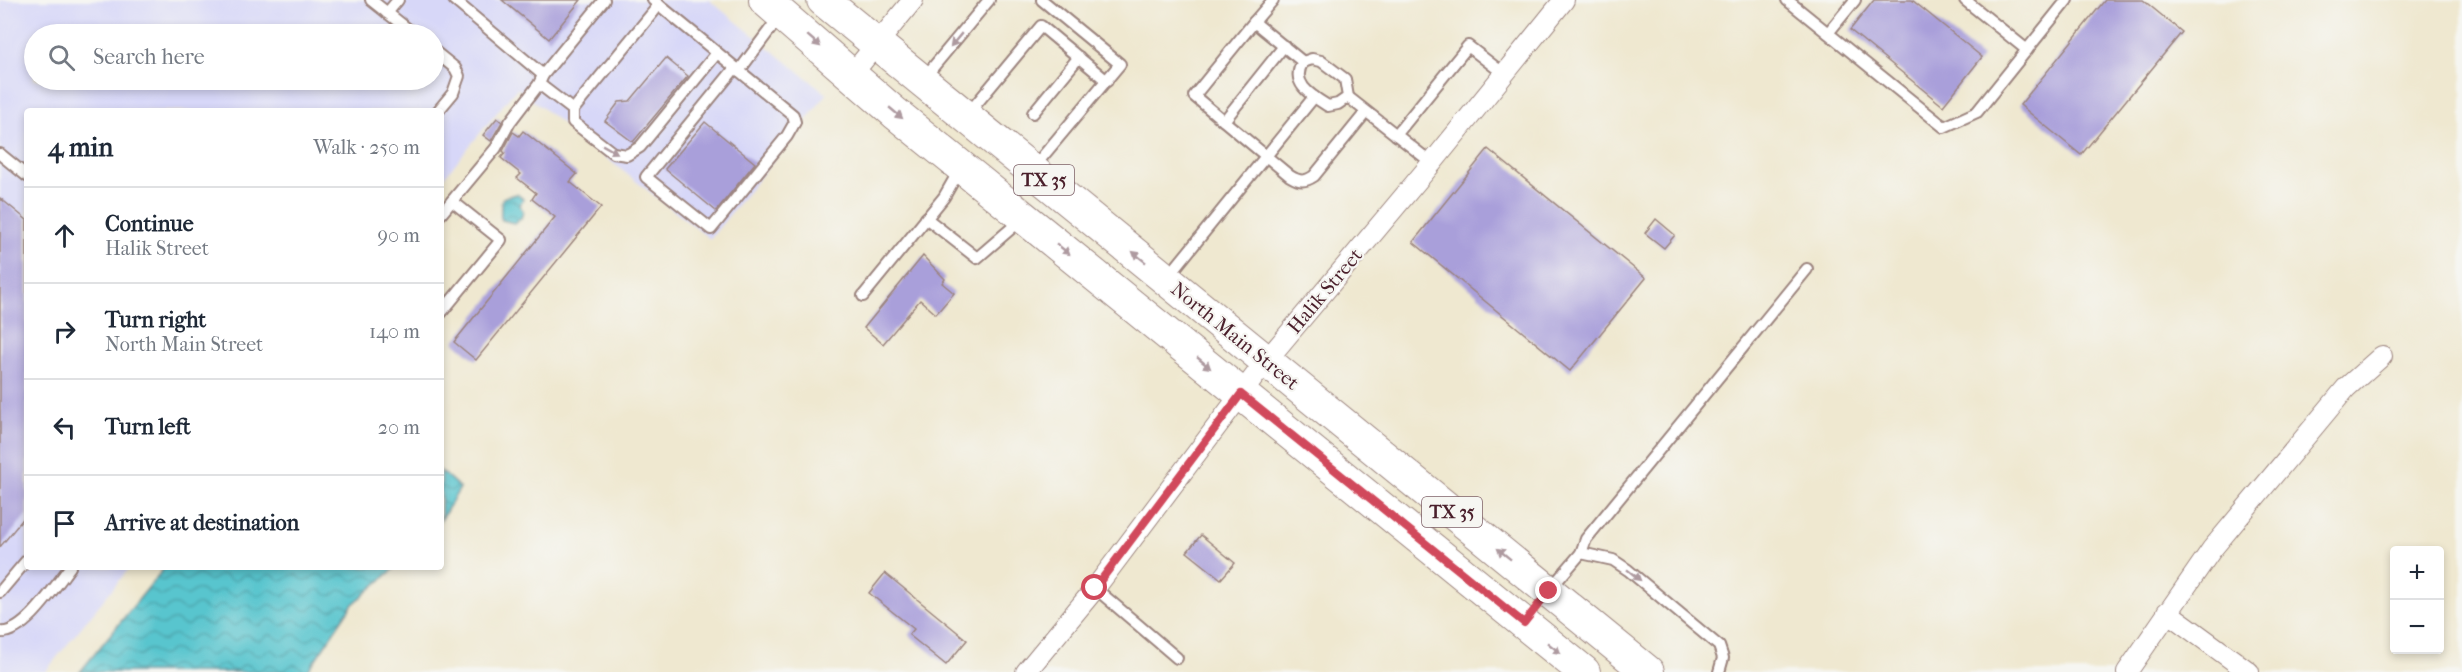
<!DOCTYPE html>
<meta charset="utf-8">
<style>
body{margin:0;font-family:"IM FELL French Canon",serif;background:#f6f6f7;color:#1f2937}
.controls{position:absolute;right:18px;bottom:18px;display:grid;overflow:hidden;border-radius:6px;box-shadow:0 3px 9px #0003}
.controls button{width:54px;height:54px;display:grid;place-items:center;padding:0;border:0;border-bottom:2px solid #e0e1e3;background:#fff;color:#1f2937;font:30px sans-serif}
.stop{position:absolute;width:18px;height:18px;margin:-14px;border:4px solid #d1495b;border-radius:50%;background:#fff}
.stop.end{background:#d1495b;border-color:#fff;box-shadow:0 2px 6px #0008}
.list{margin:0;padding:0;list-style:none}
h2{display:flex;justify-content:space-between;align-items:center;height:78px;margin:0;padding:0 24px;font-size:26px}
h2 small{font-size:20px;font-weight:400;color:#747a83}
.list li{display:grid;grid-template-columns:39px 1fr auto;gap:18px;align-items:center;box-sizing:border-box;height:96px;padding:0 24px;border-top:2px solid #e0e1e3}
.list b{display:block;font-size:22px;white-space:nowrap}
.list p{margin:0;font-size:20px;white-space:nowrap;color:#747a83}
.list em{font-size:20px;font-style:normal;color:#747a83}
.icon{flex:none;width:33px;height:33px;fill:none;stroke:currentColor;stroke-width:2;stroke-linecap:round;stroke-linejoin:round}
.map{position:relative;flex:none;width:2462px;height:672px;overflow:hidden}
.search{position:absolute;background:#fff;box-shadow:0 3px 9px #0003;left:24px;top:24px;width:420px;height:66px;display:flex;align-items:center;gap:15px;box-sizing:border-box;padding:0 21px;border-radius:33px;color:#747a83;font-size:22px}
.panel{position:absolute;background:#fff;box-shadow:0 3px 9px #0003;left:24px;top:108px;width:420px;height:462px;border-radius:6px}
.map>svg:first-child{display:block}
.built{fill:#d7d7f8;fill-rule:evenodd}
.water{fill:url(#water-waves);stroke:#51727c;stroke-width:1.5}
.building{fill:#a99fda}
.lines{fill:none;stroke-linecap:round;stroke-linejoin:round}
.lane-casing{stroke:#9c847e;stroke-width:14}
.street-casing{stroke:#9c847e;stroke-width:22}
.primary-casing{stroke:#9c847e;stroke-width:34}
.lane{stroke:#fff;stroke-width:10}
.street{stroke:#fff;stroke-width:20}
.primary{stroke:#fff;stroke-width:32}
.oneway{fill:#ae9aa0}
.route{stroke:#d1495b;stroke-width:8}
.labels{text-anchor:middle;dominant-baseline:central;stroke-width:4.5;stroke-linejoin:round;paint-order:stroke}
.shield{fill:#f6f6f2;stroke:#7e6067;stroke-width:1.5}
.shield-label{font-size:18px;font-weight:bold;fill:#4a1f2b}
.street-label{font-size:20px;fill:#4a1f2b;stroke:#f6f6f2}
</style>
<div class="map">
<svg width="2462" height="672" viewBox="0 0 2462 672">
<defs>
<pattern id="water-waves" width="16" height="10" patternUnits="userSpaceOnUse" patternTransform="scale(1.5)"><rect width="16" height="10" fill="#58c5ce"/><path d="M0 5q4-4 8 0t8 0" fill="none" stroke="#4b9fa7"/></pattern>
</defs>
<rect width="100%" height="100%" fill="#f6f6f2"/>
<filter id="ink" filterUnits="userSpaceOnUse"><feTurbulence type="fractalNoise" baseFrequency=".0167" numOctaves="2"/><feDisplacementMap in="SourceGraphic" scale="12" xChannelSelector="R" yChannelSelector="G"/><feConvolveMatrix kernelMatrix="1 2 1 2 8 2 1 2 1" color-interpolation-filters="sRGB"/></filter>
<filter id="wash" filterUnits="userSpaceOnUse"><feTurbulence type="fractalNoise" baseFrequency=".008" numOctaves="4" result="noise"/><feDisplacementMap in="SourceGraphic" scale="24" xChannelSelector="R" yChannelSelector="G"/><feGaussianBlur stdDeviation="1.35" result="paint"/><feColorMatrix in="noise" values="0 0 0 0 0 0 0 0 0 0 0 0 0 0 0 0 0 1.4 0 .05"/><feComposite in="paint" operator="in"/></filter>
<g filter="url(#wash)">
<rect width="100%" height="100%" fill="#efe8d0"/>
<path class="built" d="M0 0H709L827 94 710 239 517 88 441 181V111H27V567H130L45 672H0ZM34 34H434V80H34Z"/>
<g class="water">
<path d="M517 194 523 199 520 205 523 212 521 218 514 223 502 220C500 217 501 213 501 210 501 194 503 198 517 194Z"/>
<path d="M441 471 460 488 441 520Z"/>
<path d="M165 567H396L352 605 307 672H80Z"/>
</g>
<g id="blocks">
<g class="building">
<path d="M502 0H581L549 39Z"/>
<path d="M1874 0H1912L1982 57 1943 106 1850 30Z"/>
<path d="M2105 0H2143L2182 32 2081 155 2020 105Z"/>
<path d="M666 58 688 76 633 142 605 121 619 102 630 101Z"/>
<path d="M497 118 502 122 491 141 483 135Z"/>
<path d="M705 122 755 163 716 211 665 169Z"/>
<path d="M523 131 577 174 570 182 601 207 476 360 454 342 555 217 532 199 536 193 517 178 521 174 501 158 505 153 503 151 513 132 519 136Z"/>
<path d="M1488 149 1646 278 1570 371 1413 242Z"/>
<path d="M0 198 27 220V514L0 547Z"/>
<path d="M1656 219 1675 235 1664 248 1645 233Z"/>
<path d="M923 256 945 279 942 283 954 293 936 314 920 300 883 344 864 328Z"/>
<path d="M1201 535 1235 563 1221 579 1187 552Z"/>
<path d="M885 573 967 640 946 665 909 635 914 629 869 593Z"/>
</g>
</g>
</g>
<g filter="url(#ink)">
<use href="#blocks" fill-opacity="0" stroke="#9c847e" stroke-width="1.5"/>
<g class="lines">
<defs>
<g id="lane">
<path d="M371 0 414 34"/>
<path d="M454 0 543 75"/>
<path d="M653 0 793 115 795 122 787 136 711 229 646 177 735 68"/>
<path d="M1273 0 1254 22 1303 62"/>
<path d="M1787 0 1944 127 1977 112 2067 0"/>
<path d="M1965 0 2027 50"/>
<path d="M659 5 573 110V122L613 153 627 155 640 147 717 53"/>
<path d="M387 13 398 0"/>
<path d="M1828 33 1855 0"/>
<path d="M1284 46 1224 121 1290 176C1300 182 1305 182 1314 176L1366 112"/>
<path d="M434 51 455 68 459 76 453 93 438 111"/>
<path d="M1312 59 1321 61 1345 79 1348 97 1338 104 1328 106C1312 96 1289 83 1303 62Z"/>
<path d="M739 71 780 16"/>
<path d="M924 78 989 0"/>
<path d="M539 84 573 110"/>
<path d="M1348 97 1432 163"/>
<path d="M1033 113 1079 57"/>
<path d="M967 115 1041 26 1107 81"/>
<path d="M1224 121 1194 96 1254 22"/>
<path d="M1396 135 1468 46 1504 74"/>
<path d="M0 154 27 176"/>
<path d="M1033 168 1120 64 1042 0"/>
<path d="M441 214 496 148 510 122 539 84 543 75 604 0"/>
<path d="M926 218 977 258 1021 220"/>
<path d="M1167 278 1314 97"/>
<path d="M863 296 944 197 960 169"/>
<path d="M441 313 501 240 452 201"/>
<path d="M1581 553 1613 560 1628 570 1719 646 1723 658 1719 672"/>
<path d="M1095 588 1177 658"/>
<path d="M1551 588 1581 553 1586 539 1807 269"/>
<path d="M0 592 27 560"/>
<path d="M0 632C24 635 56 585 70 567"/>
</g>
<g id="street">
<path d="M852 74 913 0"/>
<path d="M2167 612 2249 672"/>
<path d="M1026 672 1093 591 1266 361 1432 163 1564 0"/>
<path d="M2127 672 2212 549 2346 388 2382 356"/>
</g>
<g id="primary">
<path d="M765 0 895 113 1584 672"/>
<path d="M823 0 1648 672"/>
</g>
</defs>
<use href="#lane" class="lane-casing"/>
<use href="#street" class="street-casing"/>
<use href="#primary" class="primary-casing"/>
<use href="#lane" class="lane"/>
<use href="#street" class="street"/>
<use href="#primary" class="primary"/>
</g>
<defs><path id="oneway-solid" d="M-6-.8H1V-3.2L6.5 0L1 3.2V.8H-6Z" transform="scale(1.5)"/></defs>
<g class="oneway">
<use href="#oneway-solid" transform="translate(956 40) rotate(130)"/>
<use href="#oneway-solid" transform="translate(814 41) rotate(41)"/>
<use href="#oneway-solid" transform="translate(896 113) rotate(40)"/>
<use href="#oneway-solid" transform="translate(610 149) rotate(29)"/>
<use href="#oneway-solid" transform="translate(1063 249) rotate(39)"/>
<use href="#oneway-solid" transform="translate(1139 257) rotate(-141)"/>
<use href="#oneway-solid" transform="translate(1204 363) rotate(40)"/>
<use href="#oneway-solid" transform="translate(1504 554) rotate(-141)"/>
<use href="#oneway-solid" transform="translate(1634 575) rotate(39)"/>
<use href="#oneway-solid" transform="translate(1554 648) rotate(39)"/>
</g>
</g>
<g class="lines" filter="url(#ink)">
<path class="route" d="M1095 588 1241 394 1524 623 1549 591"/>
</g>
<g class="labels">
<g class="shield">
<rect x="1014" y="165" width="60" height="30" rx="4.5"/>
<rect x="1422" y="497" width="60" height="30" rx="4.5"/>
</g>
<g class="shield-label">
<text x="1044" y="180">TX 35</text>
<text x="1452" y="512">TX 35</text>
</g>
<g class="street-label">
<text transform="translate(1325 291) rotate(-50)">Halik Street</text>
<text transform="translate(1235 336) rotate(39)">North Main Street</text>
</g>
</g>
</svg>
<div class="controls">
<button>+</button>
<button>−</button>
</div>
<div class="stop" style="left:1095px;top:588px"></div>
<div class="stop end" style="left:1549px;top:591px"></div>
<div class="search"><svg class="icon" aria-label="search" viewBox="0 0 24 24"><circle cx="10" cy="10" r="6"/><path d="M15 15l6 6"/></svg>Search here</div>
<section class="panel">
<h2>4 min<small>Walk · 250 m</small></h2>
<ul class="list">
<li><svg class="icon" aria-label="ahead" viewBox="0 0 24 24"><path d="M12 20V5M6 11l6-6 6 6"/></svg><div><b>Continue</b><p>Halik Street</p></div><em>90 m</em></li>
<li><svg class="icon" aria-label="right" viewBox="0 0 24 24"><path d="M7 20v-9h11M14 6l5 5-5 5"/></svg><div><b>Turn right</b><p>North Main Street</p></div><em>140 m</em></li>
<li><svg class="icon" aria-label="left" viewBox="0 0 24 24"><path d="M17 20v-9H6M10 6l-5 5 5 5"/></svg><div><b>Turn left</b></div><em>20 m</em></li>
<li><svg class="icon" aria-label="arrive" viewBox="0 0 24 24"><path d="M6 21V4h12l-3 4 3 4H6"/></svg><div><b>Arrive at destination</b></div></li>
</ul>
</section>
</div>
